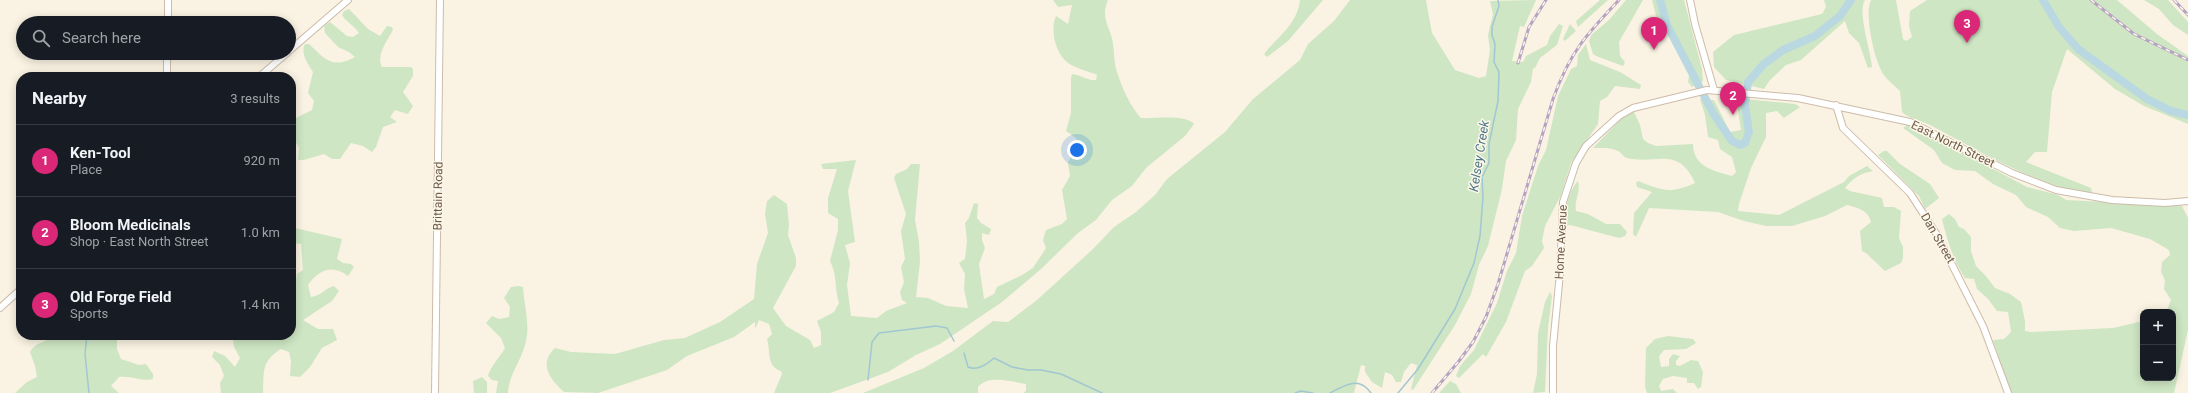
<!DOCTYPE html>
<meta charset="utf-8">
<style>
body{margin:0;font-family:Roboto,sans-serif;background:#242831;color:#f1f3f6}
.controls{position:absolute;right:12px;bottom:12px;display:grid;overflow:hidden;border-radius:8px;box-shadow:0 2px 10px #0003}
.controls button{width:36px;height:36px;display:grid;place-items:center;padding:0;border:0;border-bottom:1px solid #363941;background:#171b24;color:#f1f3f6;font:20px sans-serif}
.you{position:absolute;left:1077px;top:150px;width:14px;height:14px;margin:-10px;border:3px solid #fff;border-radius:50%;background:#1a73e8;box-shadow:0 0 0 6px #1a73e833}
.badge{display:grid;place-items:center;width:26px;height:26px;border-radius:50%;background:#db2777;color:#fff;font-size:13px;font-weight:700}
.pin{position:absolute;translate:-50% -33px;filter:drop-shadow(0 1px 2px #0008)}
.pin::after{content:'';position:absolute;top:21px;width:14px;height:12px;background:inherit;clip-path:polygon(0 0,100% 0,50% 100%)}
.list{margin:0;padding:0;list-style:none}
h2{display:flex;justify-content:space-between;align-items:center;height:52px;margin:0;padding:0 16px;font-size:17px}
h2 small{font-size:13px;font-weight:400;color:#9ea1a6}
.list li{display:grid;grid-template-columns:26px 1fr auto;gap:12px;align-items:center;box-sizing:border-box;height:72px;padding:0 16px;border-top:1px solid #363941}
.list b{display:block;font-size:15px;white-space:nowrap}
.list p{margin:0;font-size:13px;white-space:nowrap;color:#9ea1a6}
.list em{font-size:13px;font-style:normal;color:#9ea1a6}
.icon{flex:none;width:22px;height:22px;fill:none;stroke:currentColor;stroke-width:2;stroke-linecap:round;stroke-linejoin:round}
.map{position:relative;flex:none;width:2188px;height:393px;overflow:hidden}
.search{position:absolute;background:#171b24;box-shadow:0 2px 10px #0003;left:16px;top:16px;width:280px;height:44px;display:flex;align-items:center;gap:10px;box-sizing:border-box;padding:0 14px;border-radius:22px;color:#9ea1a6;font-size:15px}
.panel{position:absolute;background:#171b24;box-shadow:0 2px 10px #0003;left:16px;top:72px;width:280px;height:268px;border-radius:16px}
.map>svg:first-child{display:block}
.green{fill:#cee6c3}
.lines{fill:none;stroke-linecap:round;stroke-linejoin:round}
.stream{stroke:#a1c7d2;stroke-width:1.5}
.river{stroke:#bad8e1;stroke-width:8}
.secondary-casing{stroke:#cdbca9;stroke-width:8}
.secondary{stroke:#fff;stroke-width:6}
.rail-casing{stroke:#b6a3c2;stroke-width:3}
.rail{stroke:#fdf7e9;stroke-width:1.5;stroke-dasharray:4.5;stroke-linecap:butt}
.labels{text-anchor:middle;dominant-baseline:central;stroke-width:3;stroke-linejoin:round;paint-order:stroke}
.street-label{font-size:12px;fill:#6f5b4c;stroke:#fdf7e9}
.water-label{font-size:13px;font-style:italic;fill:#4b7888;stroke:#fdf7e9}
</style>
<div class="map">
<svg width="2188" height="393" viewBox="0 0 2188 393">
<rect width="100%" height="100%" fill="#faf3e3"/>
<g class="green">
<path d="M1053 0H1108C1102 14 1106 21 1111 35 1115 47 1113 60 1117 72 1122 88 1130 106 1141 118 1154 119 1185 114 1194 124L1185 136 1146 168 1132 186 1112 200 1096 220 1078 233 1041 269 1002 302 940 344 916 355 888 372 830 393H774L782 374 781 371C766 366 771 352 767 339L772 334 769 324 759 320 755 329V322L734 337 687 356 667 370 598 393 564 392C550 379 538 364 555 348L571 352 615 354 664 340 685 338 720 322 754 299 757 264 768 233 765 214 767 201 774 195 787 204 789 225 788 235 796 258V266L773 308 786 326 810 340 814 348 821 345V332L817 321 834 312 839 303C834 286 838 278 830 261L838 230V219L828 213V198L837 169H823L821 164 856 160 848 191 855 242 845 245 850 263 847 285 851 316 877 318 886 311 907 303 902 300 900 292 904 282 901 267 905 259 901 231 906 214 894 178 896 174 907 169 911 164H920L915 220 919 242 920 262 916 297 928 298 946 306 968 308 964 289 965 274 959 263 965 259 967 241 965 223 969 218 974 203 978 204 977 218 981 223 991 229 989 235 982 233V240L985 248 979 264 984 299 994 294 997 287 1022 275 1033 268 1046 248 1043 240 1046 230 1062 224 1067 219 1062 190 1070 176 1068 163 1077 143 1076 138 1066 131 1071 113V78L1072 74C1081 75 1088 81 1096 80L1097 75C1088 71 1075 68 1068 63 1055 53 1050 30 1056 16L1068 24 1072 5 1058 7Z"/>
<path d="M1300 0H1323L1288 41 1267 57 1264 54C1278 36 1297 25 1300 0Z"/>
<path d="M1350 0H1426L1432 33 1455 70 1479 78 1486 76 1490 50 1488 35 1493 14 1490 1 1536 0 1524 27 1520 26 1512 61 1523 62 1526 56 1547 45 1550 36 1559 24 1563 26 1557 45 1540 58 1535 68H1533L1531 82 1518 109 1516 140 1506 161 1502 189 1488 246 1479 265 1471 294 1455 325 1413 390 1411 389 1417 365 1411 363 1404 372 1401 382H1396L1392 375 1385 372 1382 388 1372 382 1365 372V366L1361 365 1354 393H1024L1026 390V384C1012 382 989 374 978 387V393H863L924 368 953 351 993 321 1008 322 1037 300 1093 249 1114 227 1136 212 1155 195 1167 179 1225 132 1253 99 1300 60 1308 44 1334 21Z"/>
<path d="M1600 0H1608L1578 27 1576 21Z"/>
<path d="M1626 0H1643L1619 42 1620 56 1625 62 1623 66 1596 56 1593 54 1589 41 1591 35 1609 20Z"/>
<path d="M1652 0H1684L1702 69 1703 81 1692 87 1688 82 1689 75 1674 43 1656 16Z"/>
<path d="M1824 0H1865C1857 11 1871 52 1872 67L1868 68 1859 43 1849 33 1845 21 1801 60 1786 65 1770 80 1764 89 1726 80 1714 67 1713 52 1734 35 1822 14 1826 7Z"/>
<path d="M1871 0H1896L1903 39 1906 41 1912 37 1909 26 1910 11 1927 0H2117L2157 34 2188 56V124L2144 106 2115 89 2067 49 2052 92 2047 152H2035L2026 162 2091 188 2092 192 2086 194C2031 182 1981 152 1932 126 1923 121 1909 119 1902 112L1900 91C1894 85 1884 78 1881 70 1874 57 1864 13 1871 0Z"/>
<path d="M2144 0H2168L2188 22V35L2173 25 2159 9Z"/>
<path d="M349 9 368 29 380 36 387 26 392 27 393 30C387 41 376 55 382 67H411L413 69V76L403 92 413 106 408 114 395 110 390 117 397 122 383 127 376 147 372 152 363 146 351 143 340 159H332L324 154 304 160H298L299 148 291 133 296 124V118L312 110 314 101 308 93 313 72C308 64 300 53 305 44H309C324 58 332 70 355 57L349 52 338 47 325 33 324 26 330 22 347 36 353 37 359 33C354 25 346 22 342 15L344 11Z"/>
<path d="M1570 24 1576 31 1565 41 1563 39Z"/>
<path d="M1586 44 1590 60 1620 72 1641 85 1640 89 1615 86 1607 97 1600 101 1598 124 1571 163 1561 195 1545 226 1542 241 1544 248 1532 266 1525 271 1506 322 1486 357 1483 354 1459 378 1456 376 1460 366 1474 350 1497 303 1507 271 1516 253 1522 216 1538 166 1546 150 1558 96 1571 69 1577 66 1578 55Z"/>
<path d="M1736 98 1795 104 1800 107 1784 118 1777 111 1766 113V137L1751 168 1739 204 1738 211 1779 215 1844 182 1849 176 1867 166 1873 171C1861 173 1853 178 1845 188L1850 191 1882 198 1884 207H1894L1901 211 1899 238 1903 247V258L1901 263 1885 271 1866 253 1862 251 1860 231 1871 222C1868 210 1858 208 1847 205L1825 216 1792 226H1766L1744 221 1718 212 1649 208 1636 237 1633 234 1634 213 1652 192 1637 187 1636 183 1638 181C1663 191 1670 194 1695 183 1678 145 1656 165 1627 158 1623 157 1621 152 1618 151 1611 147 1601 148 1593 148L1587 154 1623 117 1634 112 1640 125 1643 139 1648 143 1656 146 1693 144C1693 166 1713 171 1732 176L1736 172 1732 157 1720 149 1718 140 1708 137 1705 115 1700 99 1714 100 1730 132 1741 130Z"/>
<path d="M1909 124 2027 187 2058 195 2066 200 2182 206 2188 218V330L2174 393H2011L1993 340 2004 339 2011 332 2008 312 1997 311 1988 299 1977 289 1974 279 1965 278C1954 263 1946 236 1942 219L1949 214 1955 219 1959 227 1964 229 1971 237V251L1976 266 1985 275 1995 288 2010 294 2021 302 2025 321V331L2030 332 2113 328 2143 321V378H2173V312H2166L2171 300 2164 289 2165 280 2161 272 2162 262 2170 255 2169 250 2150 239 2111 228 2074 231 2060 228 2048 217 2026 207 2016 195 1993 184 1975 171 1955 170 1942 163 1934 150 1903 128Z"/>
<path d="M1884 151H1887L1900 164 1930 184 1939 198 1925 209 1919 196 1878 155Z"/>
<path d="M1578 181C1581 192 1574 200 1576 211L1588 214 1606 224H1620L1627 232 1625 236 1619 238 1570 225 1565 226C1564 213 1568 191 1578 181Z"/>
<path d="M291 227 342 239 337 259 343 263 351 264 354 267 348 276C332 264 319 270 308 285L311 297C325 294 323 289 334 286L339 291 332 301 303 320 318 329H333L337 340 322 348 310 367 300 377 290 376 291 361 289 352 281 349C261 361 264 372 263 393H221L220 383 224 376 220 365 212 357 214 351 225 356 235 367 240 358 234 347 233 340 251 336 291 335V297L295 290 297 274 303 270 301 244 291 243Z"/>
<path d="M518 286 523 287C524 305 531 327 525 345 520 363 509 374 508 393H496L498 381 492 380 488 376C490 367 500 357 505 348L501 338 486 323 492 316 499 319 509 317 510 307 504 298 511 287Z"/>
<path d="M1550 292 1552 296 1548 328 1545 392 1533 393 1537 374 1538 333 1545 302Z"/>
<path d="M53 335H71L76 338V335H117V349L121 359 139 365 146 364 153 374V379C142 382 131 375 119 377L111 386 119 393H15L27 382 37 377 35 366 30 352C35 342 46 343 53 335Z"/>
<path d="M1668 336 1693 339 1696 343 1686 349 1664 350 1659 356 1661 367 1669 366V359L1673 354 1680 356 1676 361V365L1680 366 1691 360 1698 361 1703 372 1701 387 1698 389 1694 383H1687V378L1673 376 1663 379 1659 386 1661 391 1673 389 1677 393H1647L1645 387 1646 348 1655 339Z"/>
<path d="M482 377 487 382V393H474L473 381Z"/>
<path d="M1450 381 1456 384 1461 393H1439Z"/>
</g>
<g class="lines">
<g class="stream">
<path d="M87 335 85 354 89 393"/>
<path d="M964 353 968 367C978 371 987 364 994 358L1012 367 1028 370H1041L1061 374 1102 393"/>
<path d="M868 380 872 342 879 333 936 326 947 328 954 341"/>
<path d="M1295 393 1301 391 1313 393"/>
<path d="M1330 393C1345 385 1359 376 1371 393"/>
<path d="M1398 393 1418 369 1455 309 1474 263 1480 236 1483 197 1482 177 1489 163V144L1498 101 1499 72 1494 62 1495 44 1492 35V27L1499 6 1498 0"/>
</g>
<g class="river">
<path d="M1660 0 1667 25 1713 113 1732 141 1740 145 1745 143 1749 132 1745 106 1748 82 1764 64 1783 50 1815 36 1840 16 1851 0"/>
<path d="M2043 0 2059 27 2078 49 2147 99 2171 111 2188 115"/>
</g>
<defs>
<g id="secondary">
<path d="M1690 0 1695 24 1714 90"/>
<path d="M168 23V0"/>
<path d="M289 51 348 0"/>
<path d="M167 77V53"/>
<path d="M259 77 287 53"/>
<path d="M1836 105 1843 128 1910 193 1937 235 1983 326 2008 393"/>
<path d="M0 308 21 289"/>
<path d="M435 393 440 0"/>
<path d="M1553 393V346L1560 273 1563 202 1576 163 1586 146 1619 116 1633 108 1707 90 1798 98 1910 122 2012 173 2056 190 2112 200 2165 203 2188 201"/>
</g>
</defs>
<use href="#secondary" class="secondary-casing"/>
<use href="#secondary" class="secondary"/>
<defs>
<g id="rail">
<path d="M2091 0 2134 34 2188 60"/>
<path d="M2174 0 2188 15"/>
<path d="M1518 63 1529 27 1546 0"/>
<path d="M1432 393 1459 361 1473 342 1486 317 1498 284 1553 99C1570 52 1586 35 1619 0"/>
</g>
</defs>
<use href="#rail" class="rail-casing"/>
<use href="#rail" class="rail"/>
</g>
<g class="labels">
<g class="street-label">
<text transform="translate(1953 144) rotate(26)">East North Street</text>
<text transform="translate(438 196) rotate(-89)">Brittain Road</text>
<text transform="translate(1938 238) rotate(60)">Dan Street</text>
<text transform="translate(1561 242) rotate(-87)">Home Avenue</text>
</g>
<g class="water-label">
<text transform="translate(1479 156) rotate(-81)">Kelsey Creek</text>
</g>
</g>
</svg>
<div class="controls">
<button>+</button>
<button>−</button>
</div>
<div class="you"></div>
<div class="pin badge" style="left:1654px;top:50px">1</div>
<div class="pin badge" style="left:1733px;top:115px">2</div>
<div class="pin badge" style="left:1967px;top:43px">3</div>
<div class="search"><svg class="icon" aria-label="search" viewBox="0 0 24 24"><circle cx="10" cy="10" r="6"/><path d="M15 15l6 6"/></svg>Search here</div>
<section class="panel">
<h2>Nearby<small>3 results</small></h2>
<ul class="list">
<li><span class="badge">1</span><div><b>Ken-Tool</b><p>Place</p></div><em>920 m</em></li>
<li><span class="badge">2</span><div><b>Bloom Medicinals</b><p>Shop · East North Street</p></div><em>1.0 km</em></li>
<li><span class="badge">3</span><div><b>Old Forge Field</b><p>Sports</p></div><em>1.4 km</em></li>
</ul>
</section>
</div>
